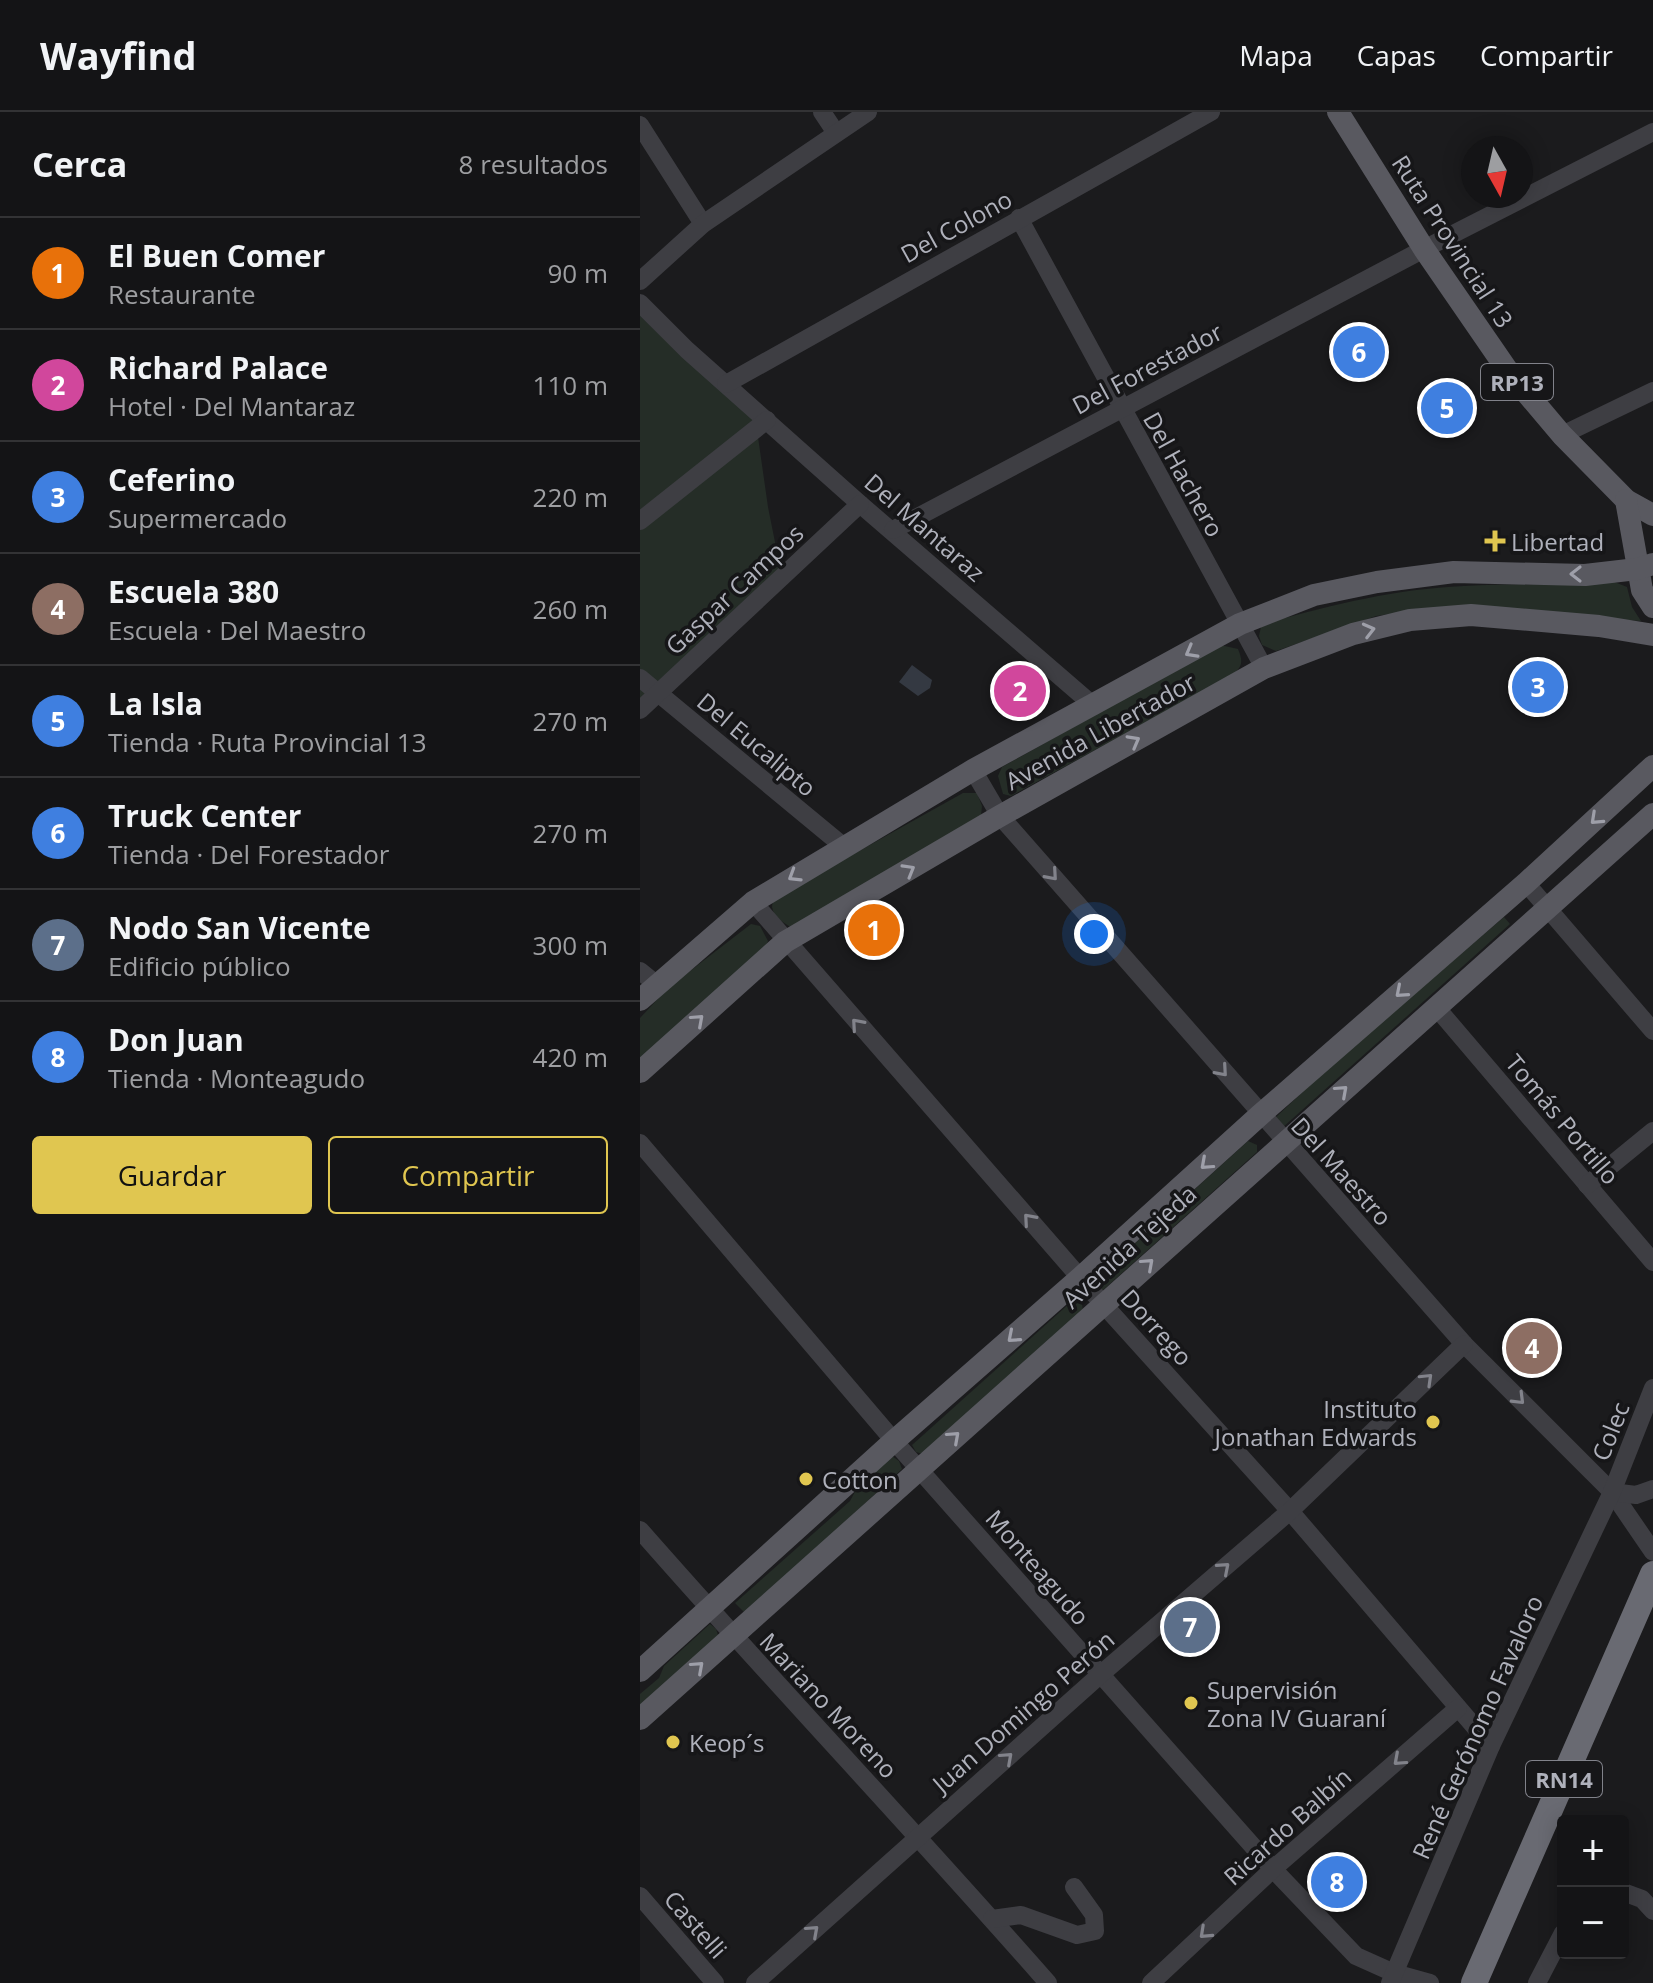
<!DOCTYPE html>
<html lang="es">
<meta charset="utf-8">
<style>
body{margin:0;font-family:"Open Sans",sans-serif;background:#1d1d1f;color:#f1f3f6}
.controls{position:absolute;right:24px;bottom:24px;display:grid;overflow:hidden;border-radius:8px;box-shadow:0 4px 20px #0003}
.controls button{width:72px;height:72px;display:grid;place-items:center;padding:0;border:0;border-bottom:2px solid #333335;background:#141416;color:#f1f3f6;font:40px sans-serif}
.compass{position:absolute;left:821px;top:24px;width:72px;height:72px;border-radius:50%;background:#141416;box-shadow:0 4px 20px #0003;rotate:172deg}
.you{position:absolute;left:454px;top:822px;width:28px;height:28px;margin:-20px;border:6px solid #fff;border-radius:50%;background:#1a73e8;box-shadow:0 0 0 12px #1a73e833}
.badge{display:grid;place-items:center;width:52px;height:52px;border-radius:50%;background:#e0c650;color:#fff;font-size:26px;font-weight:700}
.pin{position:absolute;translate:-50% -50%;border:4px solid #fff;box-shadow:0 2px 8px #0006}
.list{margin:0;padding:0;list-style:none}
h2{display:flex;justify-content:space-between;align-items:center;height:104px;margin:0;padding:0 32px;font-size:34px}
h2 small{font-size:26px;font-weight:400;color:#9d9ea1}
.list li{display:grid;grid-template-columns:52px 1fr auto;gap:24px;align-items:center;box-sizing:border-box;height:112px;padding:0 32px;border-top:2px solid #333335}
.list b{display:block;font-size:30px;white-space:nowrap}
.list p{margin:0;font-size:26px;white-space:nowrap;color:#9d9ea1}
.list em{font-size:26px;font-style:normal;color:#9d9ea1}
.actions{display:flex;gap:16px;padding:24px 32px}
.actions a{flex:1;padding:18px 0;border:2px solid #e0c650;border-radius:8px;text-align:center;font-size:28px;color:#e0c650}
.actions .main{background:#e0c650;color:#111}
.map{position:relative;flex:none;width:1013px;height:1871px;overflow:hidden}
header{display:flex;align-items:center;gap:48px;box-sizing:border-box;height:112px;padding:0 40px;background:#141416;border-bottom:2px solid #333335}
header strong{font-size:38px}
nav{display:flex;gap:44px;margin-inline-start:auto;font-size:28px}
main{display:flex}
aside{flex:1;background:#141416}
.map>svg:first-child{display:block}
.green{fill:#252d27}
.water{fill:#343942}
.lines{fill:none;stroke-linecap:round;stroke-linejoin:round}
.minor{stroke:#3e3e43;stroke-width:18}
.major{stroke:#595960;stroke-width:22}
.highway{stroke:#696a72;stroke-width:26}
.oneway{stroke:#9e9fa9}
.oneway2{stroke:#82838b}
.poi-dot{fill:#e0c650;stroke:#161618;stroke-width:3}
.labels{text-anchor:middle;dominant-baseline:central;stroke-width:7;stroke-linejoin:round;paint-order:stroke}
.shield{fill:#161618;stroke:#81828a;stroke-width:2}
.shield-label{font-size:22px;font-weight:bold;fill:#afb1bb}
.street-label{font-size:24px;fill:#afb1bb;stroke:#161618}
.poi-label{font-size:24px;fill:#afb1bb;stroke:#161618;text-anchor:start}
</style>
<header>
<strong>Wayfind</strong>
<nav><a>Mapa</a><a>Capas</a><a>Compartir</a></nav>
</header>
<main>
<aside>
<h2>Cerca<small>8 resultados</small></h2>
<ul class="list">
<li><span class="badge" style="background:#e8710a">1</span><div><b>El Buen Comer</b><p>Restaurante</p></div><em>90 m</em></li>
<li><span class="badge" style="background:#d1479c">2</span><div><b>Richard Palace</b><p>Hotel · Del Mantaraz</p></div><em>110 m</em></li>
<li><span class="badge" style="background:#3f7fe0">3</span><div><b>Ceferino</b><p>Supermercado</p></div><em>220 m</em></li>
<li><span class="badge" style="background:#8d6e63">4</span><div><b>Escuela 380</b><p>Escuela · Del Maestro</p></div><em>260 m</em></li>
<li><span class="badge" style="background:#3f7fe0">5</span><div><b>La Isla</b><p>Tienda · Ruta Provincial 13</p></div><em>270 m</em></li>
<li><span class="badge" style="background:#3f7fe0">6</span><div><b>Truck Center</b><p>Tienda · Del Forestador</p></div><em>270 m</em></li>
<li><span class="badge" style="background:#5c6f8a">7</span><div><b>Nodo San Vicente</b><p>Edificio público</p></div><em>300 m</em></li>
<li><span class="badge" style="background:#3f7fe0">8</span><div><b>Don Juan</b><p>Tienda · Monteagudo</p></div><em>420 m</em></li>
</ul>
<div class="actions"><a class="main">Guardar</a><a>Compartir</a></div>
</aside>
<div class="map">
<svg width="1013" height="1871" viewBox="0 0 1013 1871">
<rect width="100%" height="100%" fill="#1b1b1d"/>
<g class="green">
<path d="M0 200 115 304 128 395 141 460 0 588Z"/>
<path d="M972 469 987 475 992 495 1001 509 792 496 736 504 636 539 622 533 619 524 621 515 630 510C696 492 756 477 824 474 874 471 922 474 972 469Z"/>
<path d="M580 533 598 537C603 549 603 555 592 563L371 684 363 682 358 664 362 655Z"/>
<path d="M323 681H337L342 694 341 704 152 816 135 805 132 795 133 787Z"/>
<path d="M864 805 870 812 642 1016 634 1007 687 957Z"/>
<path d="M111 812 120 814 128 829 124 838 0 953V906L28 876Z"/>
<path d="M608 1029 617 1033V1040L462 1179 453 1173 458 1165Z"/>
<path d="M431 1190 442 1192 443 1199 283 1342 276 1340 272 1333Z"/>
<path d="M252 1344 259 1349 262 1357 106 1502 95 1491 210 1389 217 1376Z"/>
<path d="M70 1512 76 1517 79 1526 0 1598V1582L19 1566 24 1554Z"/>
</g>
<path class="water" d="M272 553 292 568 290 576 278 584 259 570Z"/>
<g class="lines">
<g class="minor">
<path d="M182 0 196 21"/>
<path d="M0 13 63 112"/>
<path d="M379 106 624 556"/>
<path d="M0 169 63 112 228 0"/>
<path d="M0 191 47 238 220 392 454 594"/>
<path d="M86 272 571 0"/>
<path d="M922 323 1013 279"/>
<path d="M0 409 127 308"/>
<path d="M253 418 784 137 1013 20"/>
<path d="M0 566 203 734"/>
<path d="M0 598 220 392"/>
<path d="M333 658 360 704 824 1232 972 1380 1013 1440"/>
<path d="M886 771 1013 919"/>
<path d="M113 790 463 1192 650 1399 851 1634"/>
<path d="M0 859 16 872"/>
<path d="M796 895 1013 1150"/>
<path d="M0 1031 254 1329 633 1757 716 1844 754 1861 790 1871"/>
<path d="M947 1073 1013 1019"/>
<path d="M972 1380 996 1383 1013 1377"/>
<path d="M0 1418C134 1571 274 1718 408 1871"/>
<path d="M983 1780 1002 1787 1013 1799"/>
<path d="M0 1784 75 1871"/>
<path d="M352 1807 381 1803 437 1823 455 1819 454 1803 434 1775"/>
<path d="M115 1871 461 1562 650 1399 824 1232"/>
<path d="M511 1871 633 1757 818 1596"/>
<path d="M750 1871 851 1634 972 1380 1013 1276"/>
<path d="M897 1871 923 1821"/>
</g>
<g class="major">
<path d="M698 0 784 137 868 259 922 323 986 388 1013 403"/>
<path d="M986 388 1002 478 1013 495"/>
<path d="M0 888 113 790 333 658 600 512 674 483 737 470 814 460 945 463 997 457 1013 452"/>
<path d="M0 960 145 830 360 704 624 556 713 522 770 508 831 503 959 514 1013 523"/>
<path d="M0 1559 254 1329 440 1166 620 1003 886 771 1013 654"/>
<path d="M0 1607 1013 702"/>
</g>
<path class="highway" d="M834 1871 1013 1462"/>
</g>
<defs><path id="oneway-chevron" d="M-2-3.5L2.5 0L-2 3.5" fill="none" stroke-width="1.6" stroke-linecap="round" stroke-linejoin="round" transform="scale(2)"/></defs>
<g class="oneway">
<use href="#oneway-chevron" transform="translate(936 462) rotate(180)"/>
<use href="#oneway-chevron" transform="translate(729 518) rotate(-14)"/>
<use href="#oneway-chevron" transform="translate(551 540) rotate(151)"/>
<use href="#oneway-chevron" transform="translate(494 629) rotate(-29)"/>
<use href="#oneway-chevron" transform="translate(956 707) rotate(137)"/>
<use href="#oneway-chevron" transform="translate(269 758) rotate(-30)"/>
<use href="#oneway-chevron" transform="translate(154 764) rotate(148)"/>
<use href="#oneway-chevron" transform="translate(761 880) rotate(139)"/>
<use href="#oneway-chevron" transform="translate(58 908) rotate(-42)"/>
<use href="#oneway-chevron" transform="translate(702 979) rotate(-42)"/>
<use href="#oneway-chevron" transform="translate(566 1052) rotate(138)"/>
<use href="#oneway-chevron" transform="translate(508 1152) rotate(-42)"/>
<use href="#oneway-chevron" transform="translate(373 1225) rotate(139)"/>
<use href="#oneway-chevron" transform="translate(314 1325) rotate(-42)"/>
<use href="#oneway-chevron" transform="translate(58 1555) rotate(-42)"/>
</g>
<g class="oneway2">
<use href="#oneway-chevron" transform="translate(412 763) rotate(49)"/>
<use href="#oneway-chevron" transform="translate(217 912) rotate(-131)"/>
<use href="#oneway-chevron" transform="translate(582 959) rotate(49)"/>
<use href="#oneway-chevron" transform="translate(389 1107) rotate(-131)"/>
<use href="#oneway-chevron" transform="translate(787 1267) rotate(-44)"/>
<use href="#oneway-chevron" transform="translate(879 1287) rotate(45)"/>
<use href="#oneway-chevron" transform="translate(584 1456) rotate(-41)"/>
<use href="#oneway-chevron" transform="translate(367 1646) rotate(-42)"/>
<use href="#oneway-chevron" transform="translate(759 1648) rotate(138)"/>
<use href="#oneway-chevron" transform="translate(173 1819) rotate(-42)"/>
<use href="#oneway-chevron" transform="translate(565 1821) rotate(137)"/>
</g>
<g class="poi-dot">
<path d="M851 417h8v8h8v8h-8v8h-8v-8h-8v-8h8z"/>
<circle cx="793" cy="1310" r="8"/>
<circle cx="166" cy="1367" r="8"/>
<circle cx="551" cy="1591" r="8"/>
<circle cx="33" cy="1630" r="8"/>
</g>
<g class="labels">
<g class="shield">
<rect x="841" y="252" width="72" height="36" rx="6"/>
<rect x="886" y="1649" width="76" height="36" rx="6"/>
</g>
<g class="shield-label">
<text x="877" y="270">RP13</text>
<text x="924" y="1667">RN14</text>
</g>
<g class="street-label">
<text transform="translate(316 114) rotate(-29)">Del Colono</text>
<text transform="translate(813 129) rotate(57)">Ruta Provincial 13</text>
<text transform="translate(507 256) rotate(-28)">Del Forestador</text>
<text transform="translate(544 362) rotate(61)">Del Hachero</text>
<text transform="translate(285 415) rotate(41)">Del Mantaraz</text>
<text transform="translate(94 477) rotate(-43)">Gaspar Campos</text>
<text transform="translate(460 619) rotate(-29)">Avenida Libertador</text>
<text transform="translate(117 632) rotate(40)">Del Eucalipto</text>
<text transform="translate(923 1007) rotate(50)">Tomás Portillo</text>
<text transform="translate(702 1059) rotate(48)">Del Maestro</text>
<text transform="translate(489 1134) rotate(-42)">Avenida Tejeda</text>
<text transform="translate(517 1215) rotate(48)">Dorrego</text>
<text transform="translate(970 1319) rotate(-68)">Colec</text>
<text transform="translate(398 1455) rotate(49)">Monteagudo</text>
<text transform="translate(189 1593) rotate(47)">Mariano Moreno</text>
<text transform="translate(383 1599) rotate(-41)">Juan Domingo Perón</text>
<text transform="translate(837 1615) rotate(-66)">René Gerónomo Favaloro</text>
<text transform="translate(647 1714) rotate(-42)">Ricardo Balbín</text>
<text transform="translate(56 1812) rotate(49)">Castelli</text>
</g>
<g class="poi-label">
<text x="871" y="429">Libertad</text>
<text x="777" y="1296" text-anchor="end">Instituto<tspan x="777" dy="28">Jonathan Edwards</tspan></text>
<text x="182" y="1367">Cotton</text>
<text x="567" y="1577">Supervisión<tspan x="567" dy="28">Zona IV Guaraní</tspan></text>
<text x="49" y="1630">Keop´s</text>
</g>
</g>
</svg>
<div class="controls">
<button>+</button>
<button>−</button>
</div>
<svg class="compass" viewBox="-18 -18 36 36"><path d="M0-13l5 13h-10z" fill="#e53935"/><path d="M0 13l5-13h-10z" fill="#9d9ea1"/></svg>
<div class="you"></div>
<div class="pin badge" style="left:234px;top:818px;background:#e8710a">1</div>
<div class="pin badge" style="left:380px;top:579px;background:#d1479c">2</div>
<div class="pin badge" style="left:898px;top:575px;background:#3f7fe0">3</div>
<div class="pin badge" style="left:892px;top:1236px;background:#8d6e63">4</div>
<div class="pin badge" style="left:807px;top:296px;background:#3f7fe0">5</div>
<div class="pin badge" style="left:719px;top:240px;background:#3f7fe0">6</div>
<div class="pin badge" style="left:550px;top:1515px;background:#5c6f8a">7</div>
<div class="pin badge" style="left:697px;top:1770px;background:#3f7fe0">8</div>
</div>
</main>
